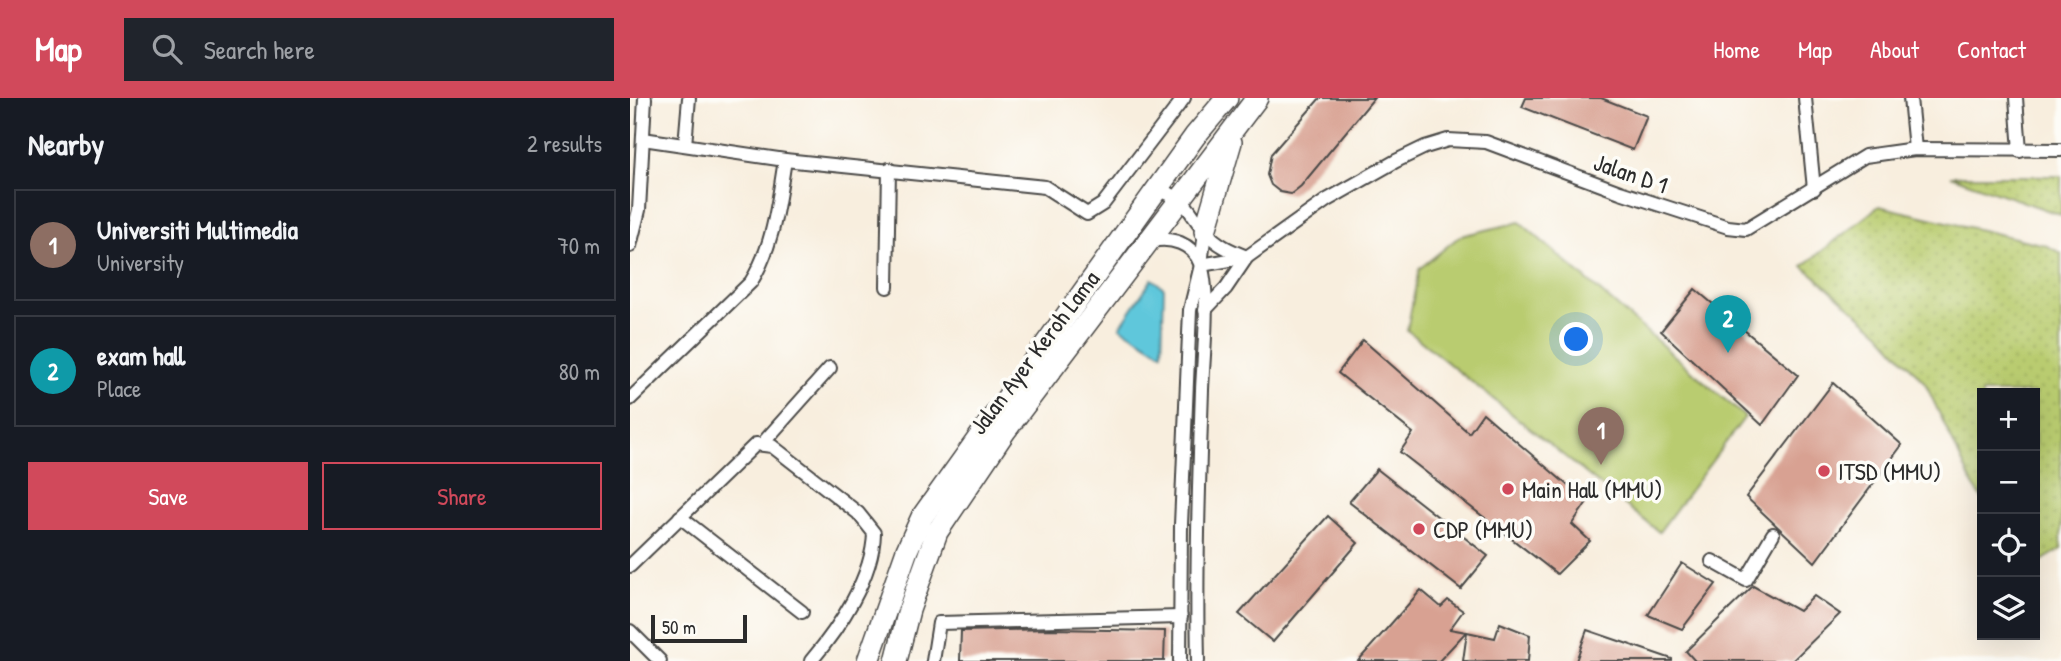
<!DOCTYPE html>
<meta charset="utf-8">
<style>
body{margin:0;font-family:"Patrick Hand",sans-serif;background:#20242c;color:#f1f3f6}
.controls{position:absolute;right:21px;bottom:21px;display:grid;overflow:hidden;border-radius:0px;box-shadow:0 7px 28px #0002}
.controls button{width:63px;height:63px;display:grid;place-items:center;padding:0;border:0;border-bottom:2px solid #363941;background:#171b24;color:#f1f3f6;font:35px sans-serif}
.scale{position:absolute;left:21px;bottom:18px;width:96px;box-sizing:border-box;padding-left:7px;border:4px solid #2b2b2b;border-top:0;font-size:19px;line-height:24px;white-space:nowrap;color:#2b2b2b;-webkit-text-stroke:5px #fdfcf7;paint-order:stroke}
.you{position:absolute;left:947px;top:242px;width:24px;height:24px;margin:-18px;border:5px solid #fff;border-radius:50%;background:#1a73e8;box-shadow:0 0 0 10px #1a73e833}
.badge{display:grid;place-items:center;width:46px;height:46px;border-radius:50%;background:#d1495b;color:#fff;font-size:23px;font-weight:700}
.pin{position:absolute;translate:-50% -58px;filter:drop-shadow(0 2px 4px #0008)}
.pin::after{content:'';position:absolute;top:37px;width:24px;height:21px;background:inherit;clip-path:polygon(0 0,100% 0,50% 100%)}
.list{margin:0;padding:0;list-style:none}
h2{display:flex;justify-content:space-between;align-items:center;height:91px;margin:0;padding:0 28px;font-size:30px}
h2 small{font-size:23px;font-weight:400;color:#9ea1a6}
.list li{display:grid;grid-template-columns:46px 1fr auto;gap:21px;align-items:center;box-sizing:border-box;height:112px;margin:0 14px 14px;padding:0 14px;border:2px solid #363941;border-radius:0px}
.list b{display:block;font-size:26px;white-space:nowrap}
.list p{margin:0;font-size:23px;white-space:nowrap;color:#9ea1a6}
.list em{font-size:23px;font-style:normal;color:#9ea1a6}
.actions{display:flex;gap:14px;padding:21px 28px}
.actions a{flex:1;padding:16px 0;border:2px solid #d1495b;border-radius:0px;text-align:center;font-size:24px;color:#d1495b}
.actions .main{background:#d1495b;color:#fff}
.icon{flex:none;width:38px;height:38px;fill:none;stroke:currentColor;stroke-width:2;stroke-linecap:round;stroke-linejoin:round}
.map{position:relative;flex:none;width:1431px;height:563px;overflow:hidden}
header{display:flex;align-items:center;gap:42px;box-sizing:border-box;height:98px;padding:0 35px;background:#d1495b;color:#fff}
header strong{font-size:33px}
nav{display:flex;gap:38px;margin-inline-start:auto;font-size:24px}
.search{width:490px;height:63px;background:#20242c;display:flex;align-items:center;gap:18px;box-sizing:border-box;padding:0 24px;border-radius:0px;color:#9ea1a6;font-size:26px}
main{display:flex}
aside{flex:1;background:#171b24}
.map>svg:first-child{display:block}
.green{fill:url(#green-dots);stroke:#727c4e;stroke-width:2}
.pitch{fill:#b9cc70;stroke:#727c4e;stroke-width:2}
.water{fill:#5fc7db;stroke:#457983;stroke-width:2}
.building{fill:#d8a192}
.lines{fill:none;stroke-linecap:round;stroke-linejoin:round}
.minor-casing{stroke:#4a4846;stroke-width:16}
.primary-casing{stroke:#4a4846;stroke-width:24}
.minor{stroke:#fff;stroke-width:12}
.primary{stroke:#fff;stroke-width:21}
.poi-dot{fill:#d1495b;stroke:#fdfcf7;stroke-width:2.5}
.labels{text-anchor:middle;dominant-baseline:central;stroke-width:7;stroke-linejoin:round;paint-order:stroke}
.street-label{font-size:24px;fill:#2b2b2b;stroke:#fdfcf7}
.poi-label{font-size:24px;fill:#2b2b2b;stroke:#fdfcf7;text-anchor:start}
</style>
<header>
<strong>Map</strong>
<div class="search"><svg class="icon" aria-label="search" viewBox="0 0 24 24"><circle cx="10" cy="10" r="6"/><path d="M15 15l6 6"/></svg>Search here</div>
<nav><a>Home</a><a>Map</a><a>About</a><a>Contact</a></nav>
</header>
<main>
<aside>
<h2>Nearby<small>2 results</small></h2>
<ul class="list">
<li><span class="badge" style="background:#8d6e63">1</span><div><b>Universiti Multimedia</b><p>University</p></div><em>70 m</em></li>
<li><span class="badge" style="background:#0f9aa8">2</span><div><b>exam hall</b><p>Place</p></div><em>80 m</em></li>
</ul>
<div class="actions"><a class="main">Save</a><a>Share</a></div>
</aside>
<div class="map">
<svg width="1431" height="563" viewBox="0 0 1431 563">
<defs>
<pattern id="green-dots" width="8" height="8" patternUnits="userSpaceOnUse" patternTransform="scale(1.75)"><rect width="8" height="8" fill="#b9cc70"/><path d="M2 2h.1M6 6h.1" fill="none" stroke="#9faf61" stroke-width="1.8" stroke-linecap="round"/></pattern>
</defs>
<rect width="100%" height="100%" fill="#fdfcf7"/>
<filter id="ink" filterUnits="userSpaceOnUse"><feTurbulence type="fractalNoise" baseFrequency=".0143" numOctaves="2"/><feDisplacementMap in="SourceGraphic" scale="14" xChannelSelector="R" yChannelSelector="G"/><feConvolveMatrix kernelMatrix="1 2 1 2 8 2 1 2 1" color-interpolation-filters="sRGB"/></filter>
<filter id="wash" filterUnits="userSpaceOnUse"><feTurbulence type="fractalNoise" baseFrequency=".00686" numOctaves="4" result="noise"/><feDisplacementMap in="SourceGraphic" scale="28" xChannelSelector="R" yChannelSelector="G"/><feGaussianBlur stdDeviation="1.57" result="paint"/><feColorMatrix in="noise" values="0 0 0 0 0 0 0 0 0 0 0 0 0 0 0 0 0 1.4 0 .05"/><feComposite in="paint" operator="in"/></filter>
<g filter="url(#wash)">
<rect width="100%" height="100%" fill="#f8eede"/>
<g class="green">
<path d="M1320 78H1431V117Z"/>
<path d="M1249 108 1415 147 1431 155V451L1405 467V295H1352V400L1343 387 1295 285 1250 235 1173 168Z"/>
</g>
<path class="pitch" d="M890 124 1115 319 1029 434 777 232 789 171 830 138Z"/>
<path class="water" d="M522 181 534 190 532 255 490 229Z"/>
<g id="blocks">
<g class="building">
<path d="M690 0H744L671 88 661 96 650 94 641 87 637 77 641 56Z"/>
<path d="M896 0H971L1017 18 1003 52 892 9Z"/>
<path d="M1065 191 1168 277 1132 327 1031 233Z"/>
<path d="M733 242 839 335 853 315 957 404 942 426 960 443 927 476 770 354 783 335 708 275Z"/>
<path d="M1203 285 1272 347 1185 464 1116 399Z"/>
<path d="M747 371 858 458 831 491 719 404Z"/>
<path d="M698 418 728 445 643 544 609 516Z"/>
<path d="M1052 465 1086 486 1052 531 1018 517Z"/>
<path d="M1123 488 1169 513 1184 498 1210 516 1162 563H1065L1056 553Z"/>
<path d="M791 492 811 509 818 502 833 513 820 531 836 534 809 563H728Z"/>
<path d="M870 525 900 537 898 563H833L837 534 865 540Z"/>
<path d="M420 531 535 533 534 563H330L331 533Z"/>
<path d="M957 532 1042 561V563H946Z"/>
</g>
</g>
</g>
<g filter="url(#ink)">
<use href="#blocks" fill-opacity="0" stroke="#4a4846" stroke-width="2"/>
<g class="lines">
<defs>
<g id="minor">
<path d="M1175 0 1184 91"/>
<path d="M1280 0 1285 51"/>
<path d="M1386 0 1390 53"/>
<path d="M13 41 155 62 415 89 457 116 473 106 554 0"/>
<path d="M55 47 59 0"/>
<path d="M523 99 531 94C556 97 560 117 575 133 587 147 601 153 617 159L596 190 575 212"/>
<path d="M522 143C541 139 562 145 570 165 581 190 573 262 572 292 569 382 566 473 568 563"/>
<path d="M0 148 9 112 15 0"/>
<path d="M571 167 617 159 697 102 766 63 795 49 818 42 856 44 990 94 1098 129 1116 131 1235 58 1285 51 1431 52"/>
<path d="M257 189 259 71"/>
<path d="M0 301 121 184C144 147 148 104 155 62"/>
<path d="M133 345 200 270"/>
<path d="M50 419 172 514"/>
<path d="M1082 463 1116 482 1143 436"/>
<path d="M0 468 126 346 142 348 228 415 244 435C243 479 209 530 181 563"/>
<path d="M0 533 30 563"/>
<path d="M303 563 309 525 551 519"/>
<path d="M550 563 551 427 560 212 571 167 575 133"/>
</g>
<g id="primary">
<path d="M575 133 601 44"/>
<path d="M238 563 277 452 292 419 565 38 597 0"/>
<path d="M266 563 279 512 307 434 375 333 627 0"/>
</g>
</defs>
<use href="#minor" class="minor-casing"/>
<use href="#primary" class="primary-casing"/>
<use href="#minor" class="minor"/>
<use href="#primary" class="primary"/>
</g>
</g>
<g class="poi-dot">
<circle cx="1194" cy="373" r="7"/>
<circle cx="878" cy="391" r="7"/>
<circle cx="789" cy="431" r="7"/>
</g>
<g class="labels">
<g class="street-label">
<text transform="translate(1001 75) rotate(19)">Jalan D 1</text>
<text transform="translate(404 254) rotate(-53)">Jalan Ayer Keroh Lama</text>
</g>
<g class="poi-label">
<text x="1208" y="373">ITSD (MMU)</text>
<text x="892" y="391">Main Hall (MMU)</text>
<text x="803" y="431">CDP (MMU)</text>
</g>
</g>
</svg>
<div class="controls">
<button>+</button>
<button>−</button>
<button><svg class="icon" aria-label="locate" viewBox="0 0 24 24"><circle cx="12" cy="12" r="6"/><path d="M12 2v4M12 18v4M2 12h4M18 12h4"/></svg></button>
<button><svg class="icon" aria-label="layers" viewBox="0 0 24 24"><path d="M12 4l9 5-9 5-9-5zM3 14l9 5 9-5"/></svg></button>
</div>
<div class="scale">50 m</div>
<div class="you"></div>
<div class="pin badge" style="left:971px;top:367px;background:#8d6e63">1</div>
<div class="pin badge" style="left:1098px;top:255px;background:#0f9aa8">2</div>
</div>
</main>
